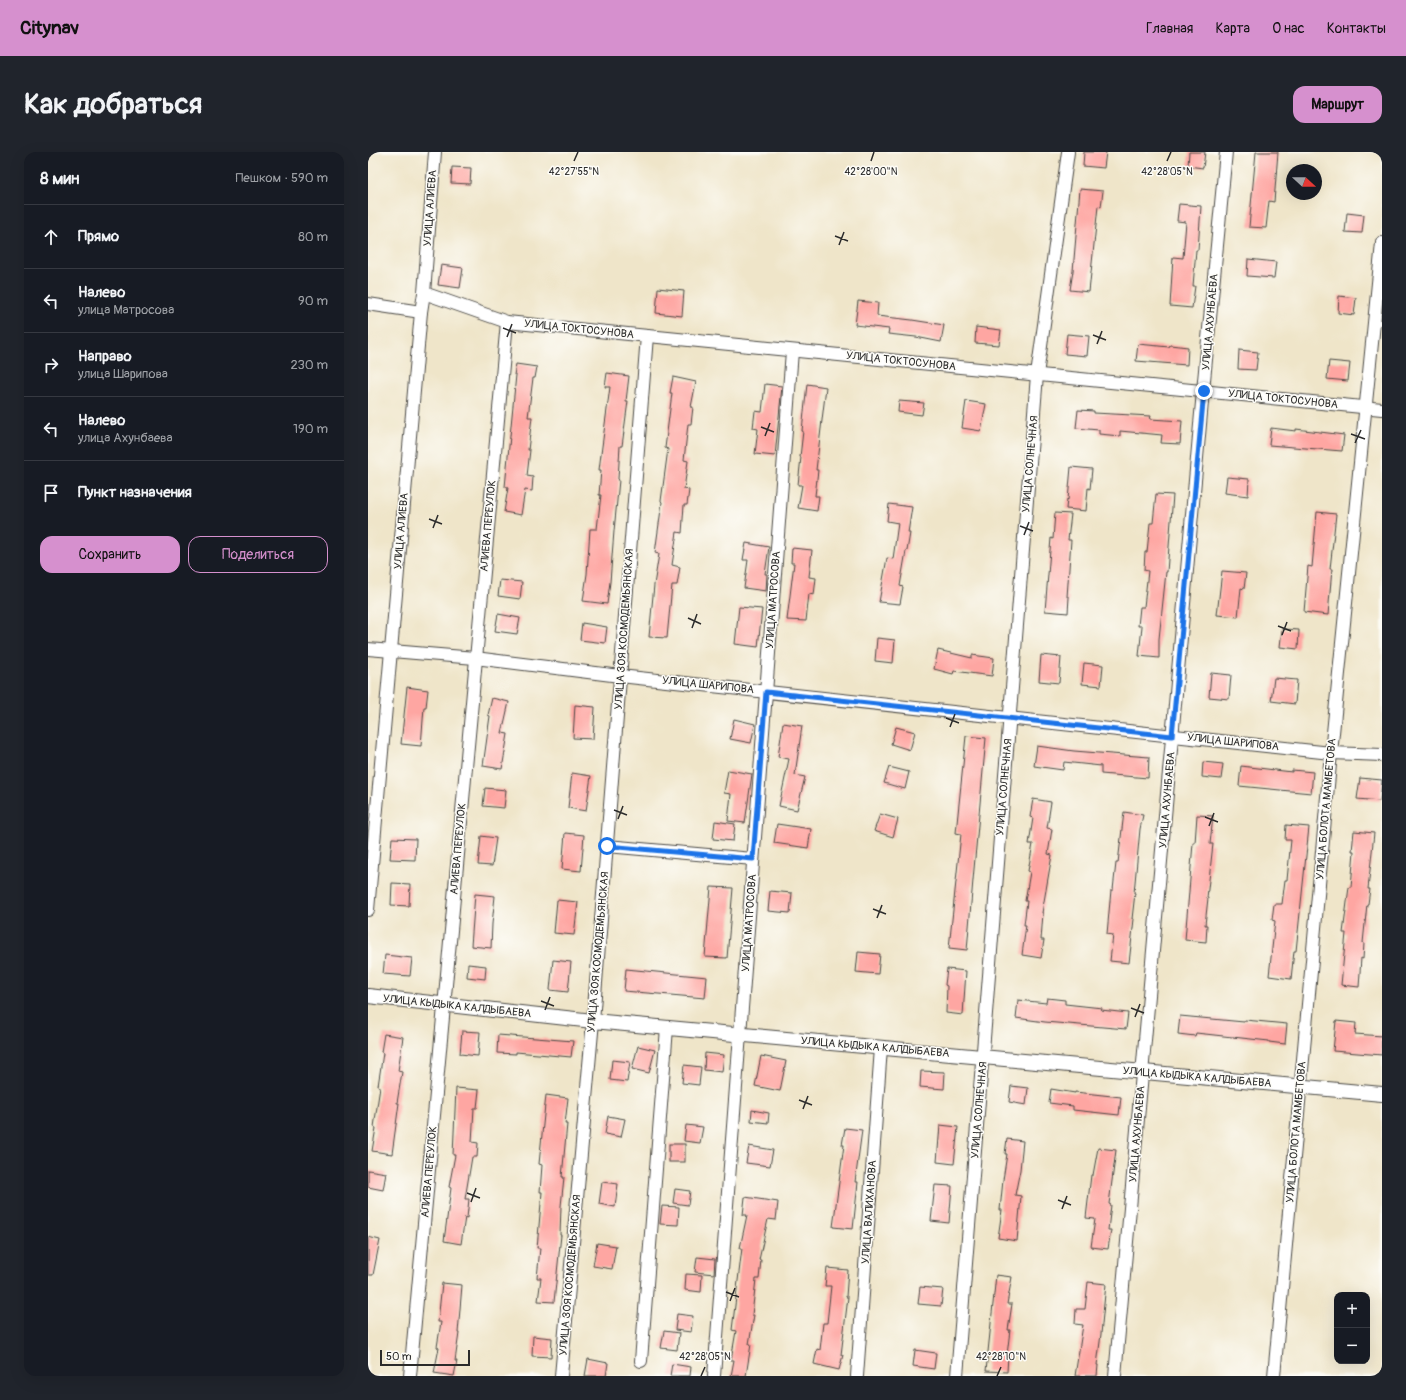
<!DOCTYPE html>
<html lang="ru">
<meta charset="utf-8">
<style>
body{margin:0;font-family:Pangolin,sans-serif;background:#20242c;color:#f1f3f6}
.controls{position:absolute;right:12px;bottom:12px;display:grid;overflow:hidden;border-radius:8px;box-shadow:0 4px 16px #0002}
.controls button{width:36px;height:36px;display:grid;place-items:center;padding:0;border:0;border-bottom:1px solid #363941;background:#171b24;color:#f1f3f6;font:20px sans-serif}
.compass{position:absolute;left:918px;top:12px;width:36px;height:36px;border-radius:50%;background:#171b24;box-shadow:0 4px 16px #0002;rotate:111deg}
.scale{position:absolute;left:12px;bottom:10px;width:90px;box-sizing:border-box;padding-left:4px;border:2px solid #2b2b2b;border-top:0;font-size:11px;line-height:14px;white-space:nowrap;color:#2b2b2b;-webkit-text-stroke:3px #fdfcf7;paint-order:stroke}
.stop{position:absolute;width:12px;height:12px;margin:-9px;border:3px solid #1a73e8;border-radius:50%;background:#fff}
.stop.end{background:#1a73e8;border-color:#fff;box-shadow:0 1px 4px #0008}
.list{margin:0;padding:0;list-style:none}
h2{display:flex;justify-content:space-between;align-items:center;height:52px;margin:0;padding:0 16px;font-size:17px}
h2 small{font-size:13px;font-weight:400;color:#9ea1a6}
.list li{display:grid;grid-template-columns:26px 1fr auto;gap:12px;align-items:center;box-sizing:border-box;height:64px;padding:0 16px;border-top:1px solid #363941}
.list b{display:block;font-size:15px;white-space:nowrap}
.list p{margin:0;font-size:13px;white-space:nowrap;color:#9ea1a6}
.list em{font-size:13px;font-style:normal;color:#9ea1a6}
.actions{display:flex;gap:8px;padding:12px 16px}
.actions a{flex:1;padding:9px 0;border:1px solid #d690ce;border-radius:12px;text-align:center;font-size:14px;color:#d690ce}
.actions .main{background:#d690ce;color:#111}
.icon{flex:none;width:22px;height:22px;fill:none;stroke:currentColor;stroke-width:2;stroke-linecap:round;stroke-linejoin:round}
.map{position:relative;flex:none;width:1014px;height:1224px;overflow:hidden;border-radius:12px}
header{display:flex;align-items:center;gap:24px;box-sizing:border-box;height:56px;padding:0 20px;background:#d690ce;color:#111}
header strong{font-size:19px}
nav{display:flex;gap:22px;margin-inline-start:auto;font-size:14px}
.intro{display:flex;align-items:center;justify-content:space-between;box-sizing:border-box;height:96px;padding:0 24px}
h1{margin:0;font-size:28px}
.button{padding:10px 18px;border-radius:12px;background:#d690ce;color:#111;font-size:14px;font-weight:700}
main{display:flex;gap:24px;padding:0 24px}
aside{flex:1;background:#171b24;border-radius:12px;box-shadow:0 4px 16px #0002}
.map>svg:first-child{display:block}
.building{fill:#fea6a2}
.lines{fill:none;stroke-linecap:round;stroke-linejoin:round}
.minor-casing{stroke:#484743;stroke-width:14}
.tertiary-casing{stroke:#484743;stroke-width:16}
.minor{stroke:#fff;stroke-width:12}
.tertiary{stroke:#fff;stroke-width:14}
.route{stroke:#1a73e8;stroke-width:5}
.ticks{fill:none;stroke:#2b2b2b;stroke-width:1.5}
.labels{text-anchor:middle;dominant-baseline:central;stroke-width:3;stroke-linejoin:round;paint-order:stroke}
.street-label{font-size:11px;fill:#2b2b2b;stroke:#fdfcf7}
.ticks-label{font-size:10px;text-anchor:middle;fill:#2b2b2b;stroke:#fdfcf7;stroke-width:3;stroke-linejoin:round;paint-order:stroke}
</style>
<header>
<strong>Citynav</strong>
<nav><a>Главная</a><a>Карта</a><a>О нас</a><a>Контакты</a></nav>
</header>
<div class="intro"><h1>Как добраться</h1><a class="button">Маршрут</a></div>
<main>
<aside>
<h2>8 мин<small>Пешком · 590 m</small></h2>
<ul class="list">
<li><svg class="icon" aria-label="ahead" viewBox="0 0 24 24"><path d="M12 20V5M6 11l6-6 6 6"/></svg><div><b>Прямо</b></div><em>80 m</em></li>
<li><svg class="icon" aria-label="left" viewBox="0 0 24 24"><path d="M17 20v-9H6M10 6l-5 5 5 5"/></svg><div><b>Налево</b><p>улица Матросова</p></div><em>90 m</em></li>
<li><svg class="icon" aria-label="right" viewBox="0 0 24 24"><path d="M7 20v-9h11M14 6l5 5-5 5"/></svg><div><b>Направо</b><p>улица Шарипова</p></div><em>230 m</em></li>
<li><svg class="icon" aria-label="left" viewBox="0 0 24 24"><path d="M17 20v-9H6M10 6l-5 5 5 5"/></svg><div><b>Налево</b><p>улица Ахунбаева</p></div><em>190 m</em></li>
<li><svg class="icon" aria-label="arrive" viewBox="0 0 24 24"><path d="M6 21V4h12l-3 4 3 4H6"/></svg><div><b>Пункт назначения</b></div></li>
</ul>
<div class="actions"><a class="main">Сохранить</a><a>Поделиться</a></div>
</aside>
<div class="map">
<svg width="1014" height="1224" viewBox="0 0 1014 1224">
<rect width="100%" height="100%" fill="#fdfcf7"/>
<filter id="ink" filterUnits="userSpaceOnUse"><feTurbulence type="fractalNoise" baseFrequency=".025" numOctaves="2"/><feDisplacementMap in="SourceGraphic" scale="8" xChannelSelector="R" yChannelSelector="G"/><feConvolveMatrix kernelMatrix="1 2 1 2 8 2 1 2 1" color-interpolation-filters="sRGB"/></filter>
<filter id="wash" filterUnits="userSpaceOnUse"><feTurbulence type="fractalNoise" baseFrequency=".012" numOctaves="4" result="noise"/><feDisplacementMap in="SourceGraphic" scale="16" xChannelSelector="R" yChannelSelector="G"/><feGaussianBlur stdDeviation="0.9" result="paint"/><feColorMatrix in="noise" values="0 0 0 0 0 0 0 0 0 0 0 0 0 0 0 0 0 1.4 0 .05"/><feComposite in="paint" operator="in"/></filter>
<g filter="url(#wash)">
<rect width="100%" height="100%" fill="#efe5c9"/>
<g id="blocks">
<g class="building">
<path d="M716 0H738L736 16 715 14Z"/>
<path d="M821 0H837L835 16 820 14Z"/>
<path d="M888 0H910L906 50 901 49 898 76 881 75Z"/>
<path d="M84 15 103 16 102 32 83 31Z"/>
<path d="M712 37 735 39 733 55 730 54 721 140 702 138 705 119Z"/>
<path d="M811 52 833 54 830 98H828L825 134H827L824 156 802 154 805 105 815 106 818 70 809 69Z"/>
<path d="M979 61 996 63 994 81 977 80Z"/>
<path d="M880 107 908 110 906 126 879 124Z"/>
<path d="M73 113 95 116 92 136 70 133Z"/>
<path d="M290 136 316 139 314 164 288 161Z"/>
<path d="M971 144 988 146 986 163 970 161Z"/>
<path d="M490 149 510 151 509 164 544 168 576 173 573 190 548 185 520 182 521 177 487 173Z"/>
<path d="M608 175 633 178 631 193 607 191Z"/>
<path d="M699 182 721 184 719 204 697 202Z"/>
<path d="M770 192 801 195 802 193 820 195 819 213 768 209Z"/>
<path d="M871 198 890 200 888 218 870 217Z"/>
<path d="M961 209 982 211 980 229 959 227Z"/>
<path d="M148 212 169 215 167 226H165L160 265H164L160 298H162L159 324 165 325 164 339 157 338 153 363 136 360 140 336 137 335 148 223H146Z"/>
<path d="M239 221 261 224 258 249H260L254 294H252L250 327 251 328 246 379 242 430 239 452 215 449 219 422 222 377H229L233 343H231L233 318H231L233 302 242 235H237Z"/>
<path d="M305 225 328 230 323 255H325L323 272H320L316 308 320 309 316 337 321 338 319 353H316L314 381 309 380 304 413 312 415 309 433H304L299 486 281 485 286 433 291 402 287 401 294 350 293 349 300 297 297 296 304 241H302Z"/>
<path d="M397 232 414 234 407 304 387 302 390 277 385 276 387 259 394 260Z"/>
<path d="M439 232 458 235 448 318H450L447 344H451L449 359 430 356 434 333H430L433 305H432L435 279H434Z"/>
<path d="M531 249 556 251 554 263 530 260Z"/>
<path d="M598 249 618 252 613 279 594 276Z"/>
<path d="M710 258 726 259V261L783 264 782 267 814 269 812 292 793 291 794 283 752 279V284L731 282V278L708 276Z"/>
<path d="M903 276 928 279V277L976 283 974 299 901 293Z"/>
<path d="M703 315 724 317 722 337 720 336 718 359 698 357 699 347 700 348Z"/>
<path d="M859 325 881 327 880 344 857 341Z"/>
<path d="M788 342 805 343 799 420H798L791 487V506L771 504 774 474H770L772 455H776L780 419 776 418 777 400H779L782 371H785Z"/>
<path d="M521 352 544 355 540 381H542L539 399H538L532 434 535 435 532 452 511 450 519 406 525 407 530 371 519 369Z"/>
<path d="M949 360 968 362 962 417H964L960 463 936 460 940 414 944 415Z"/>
<path d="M687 361 703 362 700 388H703L699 445H701L700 461 677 459 683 386 685 387Z"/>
<path d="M378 391 401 395 397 422H399L398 439 376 436 380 408H375Z"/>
<path d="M424 396 444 398 441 425 448 426 446 443 441 442 438 469 419 468 426 411H423Z"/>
<path d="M854 419 878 421 876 437 873 436 870 465 849 463Z"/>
<path d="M132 428 154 430 152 447 130 444Z"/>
<path d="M371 455 394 457 390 495 367 492Z"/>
<path d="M130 462 152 466 149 482 127 479Z"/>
<path d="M214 471 239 475 237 491 212 488Z"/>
<path d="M914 477 931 478 930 497 912 495Z"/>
<path d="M509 486 527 488 525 511 507 509Z"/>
<path d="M570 498 604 506V503L626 506 624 524 586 519 585 522 566 517Z"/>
<path d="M673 503 693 505 691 531 671 529Z"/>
<path d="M716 511 735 513 733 534 714 532Z"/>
<path d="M843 521 863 523 861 547 841 545Z"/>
<path d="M906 526 929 528 927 552 903 549Z"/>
<path d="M39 535 60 538 58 555H56L53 594 33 592Z"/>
<path d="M124 546 141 550 134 581 140 582 134 617 115 614 122 564 120 563Z"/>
<path d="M207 553 227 555 225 587 205 586Z"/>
<path d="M366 567 387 572 383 591 362 587Z"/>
<path d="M415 571 434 574 427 623 437 625 429 658 411 654 421 607 410 605Z"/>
<path d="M528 575 547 580 542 598 523 592Z"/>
<path d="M598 584 618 586 605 728 599 798 581 796 593 682 588 681Z"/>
<path d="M669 594 706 599 781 605 780 626 733 622V614L696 610 695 618 666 614Z"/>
<path d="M835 610 855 612 853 627 834 625Z"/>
<path d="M873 614 924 620V618L945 620 943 641 871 634Z"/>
<path d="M521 615 541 620 537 637 516 631Z"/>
<path d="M360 618 384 622 377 671 360 669 363 642 356 641Z"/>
<path d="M204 621 223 624 218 659 200 656Z"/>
<path d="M992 626 1014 628 1012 649 989 647Z"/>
<path d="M117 636 138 638 136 656 115 654Z"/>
<path d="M665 647 683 650 679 676 684 677 680 702 684 703 674 761H675L673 788H676L673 806 654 803 658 773H656L659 749H657L662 720 660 719 665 692H661L665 666 662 665Z"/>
<path d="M756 660 775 663 772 677 766 741H767L764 767H766L761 811 742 809 745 783 739 782 743 738H745L748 711H750Z"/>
<path d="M512 662 530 667 525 685 506 679Z"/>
<path d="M829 663 845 664 842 692H845L839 746H840L837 773H839L838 790 817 788 825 691H827Z"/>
<path d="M347 669 367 672 365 689 345 687Z"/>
<path d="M409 672 443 677 440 696 406 691Z"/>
<path d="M918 673 941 675 928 799H926L923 827 901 824 907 769 904 768 906 752H914L917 728H919L923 688H917Z"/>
<path d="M986 679 1006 681 1000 737H1002L1000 752H999L995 791H996L995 807 993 806 991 835 973 833 978 781H975L981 735H983L986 699H984Z"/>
<path d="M197 681 216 683 213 719 194 717Z"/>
<path d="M113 684 128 686 124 714 110 713Z"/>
<path d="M24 686 48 687 47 708 22 707Z"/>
<path d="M24 731 42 732 41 754 23 753Z"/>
<path d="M343 735 365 736 359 806 337 805Z"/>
<path d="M402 739 424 741 422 761 400 759Z"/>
<path d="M107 742 127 744 124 772 123 796 103 794Z"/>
<path d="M189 748 210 750 206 783 186 781Z"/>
<path d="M490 800 512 802 510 822 488 820Z"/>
<path d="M17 803 44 806 42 824 15 822Z"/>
<path d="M185 808 203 810 200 840 182 838Z"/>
<path d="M100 812 118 814 117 827 99 825Z"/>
<path d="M258 817 339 825 337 846 256 839Z"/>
<path d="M579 817 598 819 595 863 578 861 579 834 577 833Z"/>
<path d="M679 846 697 848V852L734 856 733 858 760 861 758 877 677 870 648 866 650 848 678 851Z"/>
<path d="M812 864 876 870 877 868 919 872 917 892 901 890V889L828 881 827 884 810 882Z"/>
<path d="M968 869 988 871 987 882 1014 884V903L965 899Z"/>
<path d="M94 879 112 880 110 904 92 902Z"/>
<path d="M16 882 35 885 30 919 34 920 29 951H31L24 1002 4 999 8 976 6 975 12 935 10 934 15 901 13 900Z"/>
<path d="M130 883 205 889 203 905 148 900V902L129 901Z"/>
<path d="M270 894 287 898 281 921 264 917Z"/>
<path d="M337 901 356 903 354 920 336 918Z"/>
<path d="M393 904 418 909 412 939 387 934Z"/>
<path d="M244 908 262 910 259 930 242 928Z"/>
<path d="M316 913 333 915 331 933 314 931Z"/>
<path d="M553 919 577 920 576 937 552 935Z"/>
<path d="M643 934 660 936 658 953 641 950Z"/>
<path d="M88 936 111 938 109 956H106L104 990 110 991 109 1005H104L97 1047H101L99 1066 97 1065 93 1092 76 1089 83 1036 81 1035 87 1003H85Z"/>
<path d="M683 937 707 941V940L753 945 751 963 705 958V954L681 951Z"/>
<path d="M178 943 200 946 197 972H199L194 1025H196L193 1054 192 1083H193L186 1150 170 1149 173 1126H169L172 1096H169L174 1040H172L174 1013 171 1012Z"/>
<path d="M384 958 401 961 400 971 383 969Z"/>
<path d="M240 964 257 967 253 985 237 982Z"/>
<path d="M318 973 335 975 332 991 316 989Z"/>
<path d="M572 973 590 975 586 1012 569 1010Z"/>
<path d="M477 976 494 978 487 1030H490L485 1077 465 1075 476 993H474Z"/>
<path d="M639 987 655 989 652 1018 647 1043 653 1044 649 1089 630 1086 634 1058H632L635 1028 639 1002H637Z"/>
<rect x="301" y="992" width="16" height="18"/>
<path d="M381 994 405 998 402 1014 378 1011Z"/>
<path d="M730 996 748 998 741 1052 743 1053 740 1078H743L740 1097 723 1095 727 1067 718 1066 723 1023H725Z"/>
<path d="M0 1018 18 1021 15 1038 0 1035Z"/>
<path d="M234 1030 250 1032 247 1055 231 1052Z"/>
<path d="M567 1033 584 1034 581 1071 563 1069Z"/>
<path d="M307 1037 322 1039 320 1053 305 1051Z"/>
<path d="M377 1045 410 1050 408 1068 400 1067 391 1108H393L391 1127H388L384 1163H386L381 1192H383L378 1224H363L366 1208H363L368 1179 364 1178 374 1096H372L379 1063H375Z"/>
<path d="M294 1054 311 1055 310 1073 292 1072Z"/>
<path d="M0 1085 12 1088 5 1123H0Z"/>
<path d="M229 1091 248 1094 244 1117 225 1114Z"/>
<path d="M329 1105 347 1107 346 1122 327 1120Z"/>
<path d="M459 1116 480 1118 478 1145H480L473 1203H475L471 1218 446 1212 449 1197 452 1198 455 1171H459L463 1134H457Z"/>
<path d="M318 1122 334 1123 333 1140 317 1138Z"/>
<path d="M628 1123 644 1125 639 1152H644L640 1178H642L639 1203H640L639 1220 618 1219Z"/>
<path d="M720 1130 738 1132 733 1182 729 1213H730L729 1224H707L715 1173 707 1172 708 1157H717Z"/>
<path d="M74 1131 94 1133 90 1181H91L87 1209H89L86 1224 66 1221 71 1196 69 1195 73 1170H70Z"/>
<path d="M552 1135 575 1137 573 1154 550 1152Z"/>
<path d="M309 1162 325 1164 323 1180 307 1178Z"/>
<path d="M296 1179 311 1181 309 1198 293 1196Z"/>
<path d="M165 1184 184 1186 183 1205 164 1204Z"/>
<path d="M547 1198 568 1201 566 1217 545 1214Z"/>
<path d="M220 1207 240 1211 238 1224H217Z"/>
<path d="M304 1212 323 1215 322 1224H302Z"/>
</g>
</g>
</g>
<g filter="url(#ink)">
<use href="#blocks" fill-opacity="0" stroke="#484743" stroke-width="1"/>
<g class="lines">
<defs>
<g id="minor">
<path d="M56 141 139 170 1014 257"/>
<path d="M0 152 53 160"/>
<path d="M0 497 107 506 252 524 963 601 1014 603"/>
<path d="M239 694 385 707"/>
<path d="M0 758 53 160 56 141 67 0"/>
<path d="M273 1209 299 876"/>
<path d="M42 1224C75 873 106 521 139 170"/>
<path d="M193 1224 225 869 279 184"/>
<path d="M346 1224 424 199"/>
<path d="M489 1224 513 896"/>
<path d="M589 1224 669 223 700 0"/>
<path d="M747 1224 835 239 858 0"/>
<path d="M906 1224 963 601 1014 91"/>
</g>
<path id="tertiary" d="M0 844 225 869 1014 942"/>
</defs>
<use href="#minor" class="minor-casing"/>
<use href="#tertiary" class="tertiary-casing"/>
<use href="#minor" class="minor"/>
<use href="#tertiary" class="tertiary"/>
</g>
</g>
<g class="lines" filter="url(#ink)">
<path class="route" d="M239 694 385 707 398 540 804 584 836 239"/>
</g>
<path class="ticks" d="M206 9 210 0M503 9 506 0M799 9 803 0M467 84 480 89M471 93 476 80M135 176 148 181M725 183 738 188M139 185 144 172M729 192 734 179M393 275 406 280M983 282 997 287M397 284 402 271M987 291 993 278M61 367 74 372M652 374 665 379M65 376 70 363M656 383 661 370M320 466 333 472M910 474 923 479M324 476 329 462M914 483 919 470M578 566 591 571M582 575 587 562M246 658 259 663M837 665 850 670M250 667 255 654M841 674 846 661M505 757 518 762M509 766 514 753M173 849 186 854M763 856 776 861M177 858 182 845M767 865 772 852M431 948 444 953M435 957 440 944M99 1041 112 1046M690 1048 703 1053M103 1050 108 1036M694 1057 699 1044M358 1140 371 1145M362 1149 367 1136M333 1224 337 1215M629 1224 633 1215"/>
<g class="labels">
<g class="street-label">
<text transform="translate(62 56) rotate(-86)">УЛИЦА АЛИЕВА</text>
<text transform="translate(842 170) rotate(-85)">УЛИЦА АХУНБАЕВА</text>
<text transform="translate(211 177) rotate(6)">УЛИЦА ТОКТОСУНОВА</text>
<text transform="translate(533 209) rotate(6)">УЛИЦА ТОКТОСУНОВА</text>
<text transform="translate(915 247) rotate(6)">УЛИЦА ТОКТОСУНОВА</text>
<text transform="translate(662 312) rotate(-85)">УЛИЦА СОЛНЕЧНАЯ</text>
<text transform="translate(120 374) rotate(-85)">АЛИЕВА ПЕРЕУЛОК</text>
<text transform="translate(33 379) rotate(-85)">УЛИЦА АЛИЕВА</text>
<text transform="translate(405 448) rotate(-86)">УЛИЦА МАТРОСОВА</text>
<text transform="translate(256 477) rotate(-86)">УЛИЦА ЗОЯ КОСМОДЕМЬЯНСКАЯ</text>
<text transform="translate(340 533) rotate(6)">УЛИЦА ШАРИПОВА</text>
<text transform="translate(865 590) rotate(6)">УЛИЦА ШАРИПОВА</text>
<text transform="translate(636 635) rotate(-85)">УЛИЦА СОЛНЕЧНАЯ</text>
<text transform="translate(799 648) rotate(-85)">УЛИЦА АХУНБАЕВА</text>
<text transform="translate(958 657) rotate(-85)">УЛИЦА БОЛОТА МАМБЕТОВА</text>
<text transform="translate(90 697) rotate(-85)">АЛИЕВА ПЕРЕУЛОК</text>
<text transform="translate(381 771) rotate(-86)">УЛИЦА МАТРОСОВА</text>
<text transform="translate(230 800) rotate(-85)">УЛИЦА ЗОЯ КОСМОДЕМЬЯНСКАЯ</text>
<text transform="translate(89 854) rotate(6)">УЛИЦА КЫДЫКА КАЛДЫБАЕВА</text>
<text transform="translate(507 895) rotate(5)">УЛИЦА КЫДЫКА КАЛДЫБАЕВА</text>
<text transform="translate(829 925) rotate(5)">УЛИЦА КЫДЫКА КАЛДЫБАЕВА</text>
<text transform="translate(611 958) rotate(-85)">УЛИЦА СОЛНЕЧНАЯ</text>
<text transform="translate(928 980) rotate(-85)">УЛИЦА БОЛОТА МАМБЕТОВА</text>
<text transform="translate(769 982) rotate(-85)">УЛИЦА АХУНБАЕВА</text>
<text transform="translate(61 1020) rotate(-85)">АЛИЕВА ПЕРЕУЛОК</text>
<text transform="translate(501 1060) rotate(-86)">УЛИЦА ВАЛИХАНОВА</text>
<text transform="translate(202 1123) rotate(-85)">УЛИЦА ЗОЯ КОСМОДЕМЬЯНСКАЯ</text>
</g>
</g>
<g class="ticks-label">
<text x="503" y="23">42°28'00"N</text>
<text x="799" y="23">42°28'05"N</text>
<text x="206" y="23">42°27'55"N</text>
<text x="337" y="1208">42°28'05"N</text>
<text x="633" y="1208">42°28'10"N</text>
</g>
</svg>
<div class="controls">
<button>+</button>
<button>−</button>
</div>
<svg class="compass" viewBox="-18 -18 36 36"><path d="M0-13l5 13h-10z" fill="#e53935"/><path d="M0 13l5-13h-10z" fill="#9ea1a6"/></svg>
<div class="scale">50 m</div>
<div class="stop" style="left:239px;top:694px"></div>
<div class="stop end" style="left:836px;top:239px"></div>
</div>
</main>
